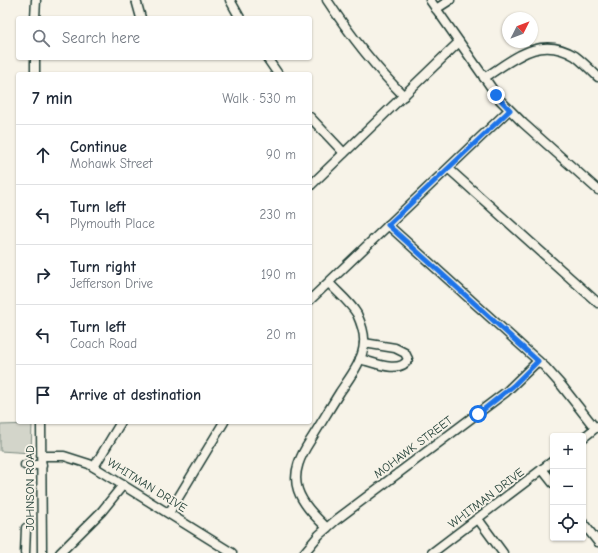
<!DOCTYPE html>
<meta charset="utf-8">
<style>
body{margin:0;font-family:"Comic Neue",sans-serif;background:#f2f2f3;color:#1f2937}
.controls{position:absolute;right:12px;bottom:12px;display:grid;overflow:hidden;border-radius:4px;box-shadow:0 1px 3px #0004}
.controls button{width:36px;height:36px;display:grid;place-items:center;padding:0;border:0;border-bottom:1px solid #e0e1e3;background:#fff;color:#1f2937;font:20px sans-serif}
.compass{position:absolute;left:502px;top:12px;width:36px;height:36px;border-radius:50%;background:#fff;box-shadow:0 1px 3px #0004;rotate:48deg}
.stop{position:absolute;width:12px;height:12px;margin:-9px;border:3px solid #1a73e8;border-radius:50%;background:#fff}
.stop.end{background:#1a73e8;border-color:#fff;box-shadow:0 1px 4px #0008}
.list{margin:0;padding:0;list-style:none}
h2{display:flex;justify-content:space-between;align-items:center;height:52px;margin:0;padding:0 16px;font-size:17px}
h2 small{font-size:13px;font-weight:400;color:#747a83}
.list li{display:grid;grid-template-columns:26px 1fr auto;gap:12px;align-items:center;box-sizing:border-box;height:60px;padding:0 16px;border-top:1px solid #e0e1e3}
.list b{display:block;font-size:15px;white-space:nowrap}
.list p{margin:0;font-size:13px;white-space:nowrap;color:#747a83}
.list em{font-size:13px;font-style:normal;color:#747a83}
.icon{flex:none;width:22px;height:22px;fill:none;stroke:currentColor;stroke-width:2;stroke-linecap:round;stroke-linejoin:round}
.map{position:relative;flex:none;width:598px;height:553px;overflow:hidden}
.search{position:absolute;background:#fff;box-shadow:0 1px 3px #0004;left:16px;top:16px;width:296px;height:44px;display:flex;align-items:center;gap:10px;box-sizing:border-box;padding:0 14px;border-radius:4px;color:#747a83;font-size:15px}
.panel{position:absolute;background:#fff;box-shadow:0 1px 3px #0004;left:16px;top:72px;width:296px;height:352px;border-radius:4px}
.map>svg:first-child{display:block}
.green{fill:#d3d5ca;stroke:#79897f}
.lines{fill:none;stroke-linecap:round;stroke-linejoin:round}
.minor-casing{stroke:#1f3d34;stroke-width:11}
.minor{stroke:#f7f3e8;stroke-width:8}
.route{stroke:#1a73e8;stroke-width:5}
.labels{text-anchor:middle;dominant-baseline:central;stroke-width:3.5;stroke-linejoin:round;paint-order:stroke}
.street-label{font-size:12px;fill:#1f3d34;stroke:#f7f3e8}
</style>
<div class="map">
<svg width="598" height="553" viewBox="0 0 598 553">
<rect width="100%" height="100%" fill="#f7f3e8"/>
<filter id="ink" filterUnits="userSpaceOnUse"><feTurbulence type="fractalNoise" baseFrequency=".025" numOctaves="2"/><feDisplacementMap in="SourceGraphic" scale="8" xChannelSelector="R" yChannelSelector="G"/><feConvolveMatrix kernelMatrix="1 2 1 2 8 2 1 2 1" color-interpolation-filters="sRGB"/></filter>
<g filter="url(#ink)">
<path class="green" d="M32 424 31 453 0 451V425Z"/>
<g class="lines">
<defs>
<g id="minor">
<path d="M136 0 141 18"/>
<path d="M230 0 240 18"/>
<path d="M327 0C350 35 375 67 404 96"/>
<path d="M430 0 500 100 523 123 598 190"/>
<path d="M436 9 450 0"/>
<path d="M35 18 36 0"/>
<path d="M35 58V74"/>
<path d="M267 58 278 74"/>
<path d="M484 78C513 60 539 34 575 56 583 62 591 70 598 77"/>
<path d="M310 117 344 153"/>
<path d="M449 169 598 303"/>
<path d="M310 186 459 42"/>
<path d="M388 225 545 367 562 386 595 428"/>
<path d="M310 300 509 110"/>
<path d="M360 359C372 362 401 375 408 359L405 353 395 348 364 343"/>
<path d="M41 422 42 553"/>
<path d="M583 438 598 426"/>
<path d="M42 456H64L89 464 232 553"/>
<path d="M25 465H42"/>
<path d="M94 467 121 422"/>
<path d="M542 469 553 483"/>
<path d="M169 513 224 422"/>
<path d="M478 519 503 553"/>
<path d="M583 523 598 542"/>
<path d="M327 528C316 517 303 505 298 490 292 472 301 455 310 441 320 425 330 408 340 392 350 377 363 361 364 343 365 334 361 323 357 314 350 302 338 293 329 283"/>
<path d="M25 553 26 528"/>
<path d="M60 553 102 511 123 485"/>
<path d="M304 553 319 535 336 520 506 392 538 361"/>
<path d="M432 553 553 461"/>
</g>
</defs>
<use href="#minor" class="minor-casing"/>
<use href="#minor" class="minor"/>
</g>
</g>
<g class="lines" filter="url(#ink)">
<path class="route" d="M478 414 513 386 538 361 388 225 510 110 496 95"/>
</g>
<g class="labels">
<g class="street-label">
<text transform="translate(413 447) rotate(-37)">MOHAWK STREET</text>
<text transform="translate(147 485) rotate(32)">WHITMAN DRIVE</text>
<text transform="translate(30 488) rotate(-90)">JOHNSON ROAD</text>
<text transform="translate(486 498) rotate(-37)">WHITMAN DRIVE</text>
</g>
</g>
</svg>
<div class="controls">
<button>+</button>
<button>−</button>
<button><svg class="icon" aria-label="locate" viewBox="0 0 24 24"><circle cx="12" cy="12" r="6"/><path d="M12 2v4M12 18v4M2 12h4M18 12h4"/></svg></button>
</div>
<svg class="compass" viewBox="-18 -18 36 36"><path d="M0-13l5 13h-10z" fill="#e53935"/><path d="M0 13l5-13h-10z" fill="#747a83"/></svg>
<div class="stop" style="left:478px;top:414px"></div>
<div class="stop end" style="left:496px;top:95px"></div>
<div class="search"><svg class="icon" aria-label="search" viewBox="0 0 24 24"><circle cx="10" cy="10" r="6"/><path d="M15 15l6 6"/></svg>Search here</div>
<section class="panel">
<h2>7 min<small>Walk · 530 m</small></h2>
<ul class="list">
<li><svg class="icon" aria-label="ahead" viewBox="0 0 24 24"><path d="M12 20V5M6 11l6-6 6 6"/></svg><div><b>Continue</b><p>Mohawk Street</p></div><em>90 m</em></li>
<li><svg class="icon" aria-label="left" viewBox="0 0 24 24"><path d="M17 20v-9H6M10 6l-5 5 5 5"/></svg><div><b>Turn left</b><p>Plymouth Place</p></div><em>230 m</em></li>
<li><svg class="icon" aria-label="right" viewBox="0 0 24 24"><path d="M7 20v-9h11M14 6l5 5-5 5"/></svg><div><b>Turn right</b><p>Jefferson Drive</p></div><em>190 m</em></li>
<li><svg class="icon" aria-label="left" viewBox="0 0 24 24"><path d="M17 20v-9H6M10 6l-5 5 5 5"/></svg><div><b>Turn left</b><p>Coach Road</p></div><em>20 m</em></li>
<li><svg class="icon" aria-label="arrive" viewBox="0 0 24 24"><path d="M6 21V4h12l-3 4 3 4H6"/></svg><div><b>Arrive at destination</b></div></li>
</ul>
</section>
</div>
